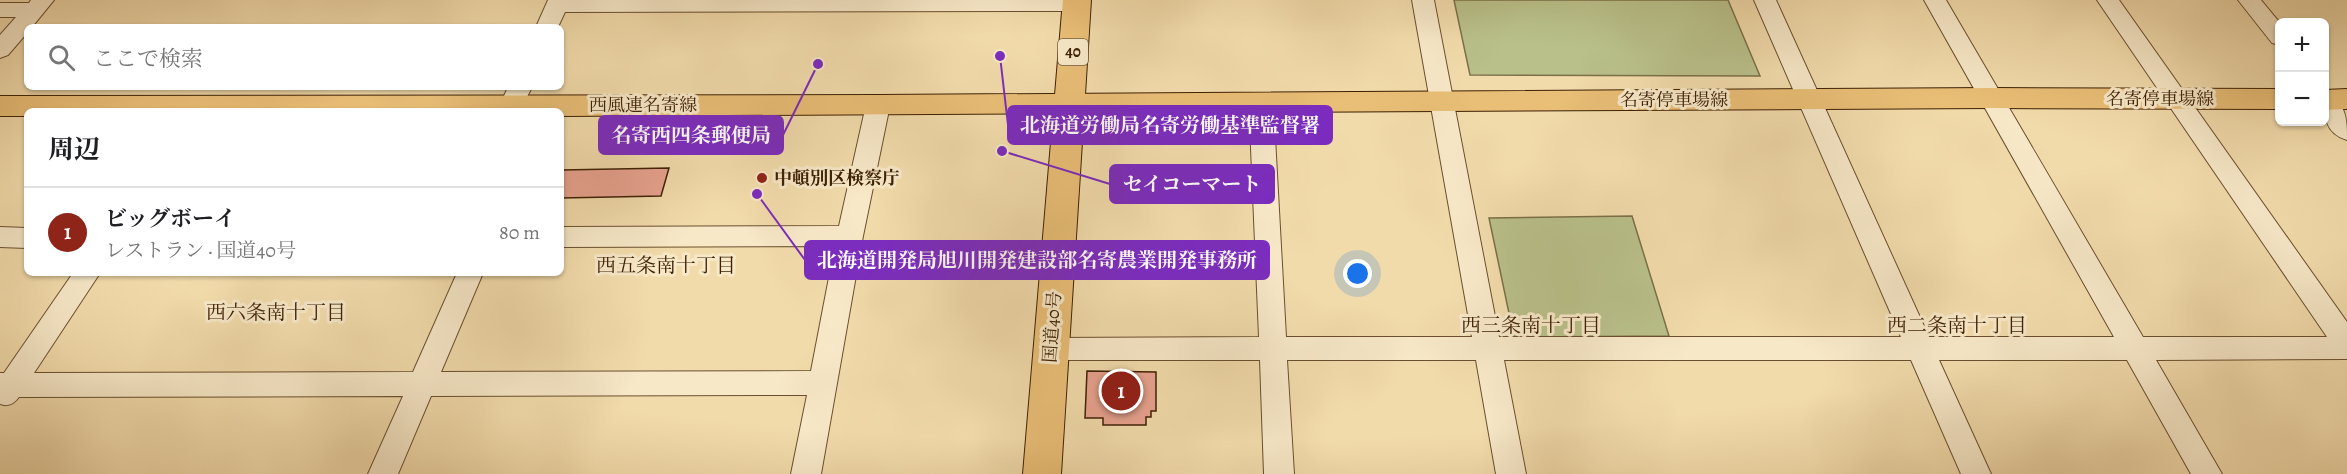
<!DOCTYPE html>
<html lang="ja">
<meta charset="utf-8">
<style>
body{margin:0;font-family:Alegreya,"Noto Serif JP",serif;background:#f2f2f2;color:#202124}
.controls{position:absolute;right:18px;top:18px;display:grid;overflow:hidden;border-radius:9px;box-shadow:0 2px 4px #0004}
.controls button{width:54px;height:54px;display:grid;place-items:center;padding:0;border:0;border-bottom:2px solid #e0e0e0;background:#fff;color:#202124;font:30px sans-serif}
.you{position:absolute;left:1358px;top:274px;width:21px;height:21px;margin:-15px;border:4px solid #fff;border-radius:50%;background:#1a73e8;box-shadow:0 0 0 9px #1a73e833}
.badge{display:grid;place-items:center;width:39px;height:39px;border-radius:50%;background:#8f2418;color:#fff;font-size:20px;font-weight:700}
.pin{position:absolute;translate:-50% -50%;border:3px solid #fff;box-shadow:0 2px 6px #0006}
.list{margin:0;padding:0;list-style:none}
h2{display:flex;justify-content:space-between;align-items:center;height:78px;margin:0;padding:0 24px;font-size:26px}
h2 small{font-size:20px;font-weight:400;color:#757577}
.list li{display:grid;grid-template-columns:39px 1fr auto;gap:18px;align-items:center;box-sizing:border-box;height:90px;padding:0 24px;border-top:2px solid #e0e0e0}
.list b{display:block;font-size:22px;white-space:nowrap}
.list p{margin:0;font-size:20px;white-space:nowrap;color:#757577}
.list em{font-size:20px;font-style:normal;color:#757577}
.icon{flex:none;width:33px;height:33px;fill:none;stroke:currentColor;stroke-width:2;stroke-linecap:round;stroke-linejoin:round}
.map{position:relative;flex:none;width:2347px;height:474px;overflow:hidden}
.search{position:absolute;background:#fff;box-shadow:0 2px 4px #0004;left:24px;top:24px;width:540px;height:66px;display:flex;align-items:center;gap:15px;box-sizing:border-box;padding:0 21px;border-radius:9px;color:#757577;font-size:22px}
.panel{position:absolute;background:#fff;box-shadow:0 2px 4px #0004;left:24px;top:108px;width:540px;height:168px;border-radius:9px}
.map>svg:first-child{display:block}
.green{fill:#b9c08a;stroke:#7b7047;stroke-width:1.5}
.building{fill:#e8a28f;stroke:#3d2004;stroke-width:1.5}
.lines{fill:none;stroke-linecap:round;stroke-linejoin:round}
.minor-casing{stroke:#6a4f2e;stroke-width:2}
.major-casing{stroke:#3d2004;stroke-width:2}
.highway-casing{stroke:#3d2004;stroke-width:2}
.minor{fill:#f7e8c8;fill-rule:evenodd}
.major{fill:#e9be76;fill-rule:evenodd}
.highway{fill:#e9be76;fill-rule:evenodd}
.poi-dot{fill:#8f2418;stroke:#f7e8c8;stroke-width:2}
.labels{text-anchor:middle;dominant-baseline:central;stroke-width:6;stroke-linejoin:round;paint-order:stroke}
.shield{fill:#f7e8c8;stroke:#755c3f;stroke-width:1.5}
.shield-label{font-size:16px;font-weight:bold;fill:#3d2004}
.street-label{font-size:18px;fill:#3d2004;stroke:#f7e8c8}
.poi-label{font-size:18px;font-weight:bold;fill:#3d2004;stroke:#f7e8c8;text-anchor:start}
.neighbourhood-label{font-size:20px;fill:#3d2004;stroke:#f7e8c8}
.leader{fill:none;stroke:#7b2cbf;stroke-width:2}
.callout-dot{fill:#7b2cbf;stroke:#f7e8c8;stroke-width:2}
.callout{fill:#7b2cbf;stroke:#7b2cbf;stroke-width:2}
.callout-label{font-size:20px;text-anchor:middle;font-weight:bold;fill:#fff}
</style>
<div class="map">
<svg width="2347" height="474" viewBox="0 0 2347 474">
<rect width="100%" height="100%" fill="#f2dbab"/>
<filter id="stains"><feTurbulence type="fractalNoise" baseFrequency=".00333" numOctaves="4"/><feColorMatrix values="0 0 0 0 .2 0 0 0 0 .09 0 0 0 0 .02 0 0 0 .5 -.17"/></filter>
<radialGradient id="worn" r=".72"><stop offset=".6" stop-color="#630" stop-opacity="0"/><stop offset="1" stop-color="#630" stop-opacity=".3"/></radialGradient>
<g class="green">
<path d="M1454 0H1728L1760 76 1470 75Z"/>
<path d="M1632 216 1669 336 1514 337 1489 218Z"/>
</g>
<g class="building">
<path d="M669 168 661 196 561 198V170Z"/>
<path d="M1087 371 1156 372V411H1151V417H1146V425H1103V418H1085Z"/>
</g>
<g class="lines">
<defs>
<g id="minor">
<path d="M31 0H54L32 27H27V33L8 55 0 58V35L16 17H0V3H29Z"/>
<path d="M548 0H1084L1087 4 1084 9 1076 11 565 12 558 27H536Z"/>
<path d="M1412 0H1434L1499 337H1901L1754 0H1776L1929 337H2114L1924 0H1946L2143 337H2327L2097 0H2119L2347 322V359L2156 360 2222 474H2191L2127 360H1939L1991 474H1961L1911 360H1504L1526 474H1496L1476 360H1287L1294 474H1264L1260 360H1050L1040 357 1036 349 1040 341 1050 338 1259 337 1249 101 1253 95 1261 93 1269 95 1273 101 1286 337H1472Z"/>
<path d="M2238 0H2261L2280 23V45L2272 43Z"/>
<path d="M508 87H532L520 111H504L500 105Z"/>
<path d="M2324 95C2347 101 2347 120 2347 140 2324 133 2324 115 2324 95Z"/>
<path d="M878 97 886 99 890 105 863 236 821 474H791L807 395 431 396 398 474H368L403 396 19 397C14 404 8 407 0 404V373H4L73 273H100L34 373 413 372 457 273H483L441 372 811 371 835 246 561 247V227L839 226 866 105 870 99Z"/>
<path d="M0 227 27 228V248L0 247Z"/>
</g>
<g id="major">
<path d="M1992 88 2280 89V109L1992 108 561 116V111H27V116H0V96L878 95Z"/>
<path d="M2347 89V109L2324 110V90Z"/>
</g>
<path id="highway" d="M1063 0H1091L1061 474H1023Z"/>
</defs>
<use href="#minor" class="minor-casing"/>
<use href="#major" class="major-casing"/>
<use href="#highway" class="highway-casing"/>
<use href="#minor" class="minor"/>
<use href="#major" class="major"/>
<use href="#highway" class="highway"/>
</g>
<circle class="poi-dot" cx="762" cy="178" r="6"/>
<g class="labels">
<rect class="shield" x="1058" y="39" width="30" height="26" rx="4.5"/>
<g class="shield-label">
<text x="1073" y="52">40</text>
</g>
<g class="street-label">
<text x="2160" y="99">名寄停車場線</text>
<text x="1674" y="100">名寄停車場線</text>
<text x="643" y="105">西風連名寄線</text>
<text transform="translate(1052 327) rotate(-86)">国道40号</text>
</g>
<g class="poi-label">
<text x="774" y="178">中頓別区検察庁</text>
</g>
<g class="neighbourhood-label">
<text x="666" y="265">西五条南十丁目</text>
<text x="276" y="312">西六条南十丁目</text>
<text x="1531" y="325">西三条南十丁目</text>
<text x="1957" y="325">西二条南十丁目</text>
</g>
</g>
<path class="leader" d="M1000 56L1008 125M818 64L783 135M1002 151L1110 184M757 194L805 260"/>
<g class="callout-dot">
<circle cx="1000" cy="56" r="6"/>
<circle cx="818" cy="64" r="6"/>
<circle cx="1002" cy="151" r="6"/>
<circle cx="757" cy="194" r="6"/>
</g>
<g class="callout">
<rect x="1008" y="106" width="324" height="38" rx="6"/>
<rect x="599" y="116" width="184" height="38" rx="6"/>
<rect x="1110" y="165" width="164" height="38" rx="6"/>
<rect x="805" y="241" width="464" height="38" rx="6"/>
</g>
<g class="callout-label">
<text x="1170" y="132">北海道労働局名寄労働基準監督署</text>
<text x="691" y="142">名寄西四条郵便局</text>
<text x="1192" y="191">セイコーマート</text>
<text x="1037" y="267">北海道開発局旭川開発建設部名寄農業開発事務所</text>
</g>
<rect width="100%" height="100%" filter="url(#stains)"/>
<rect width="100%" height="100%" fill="url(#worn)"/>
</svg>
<div class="controls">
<button>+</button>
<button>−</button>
</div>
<div class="you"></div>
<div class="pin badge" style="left:1121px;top:391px">1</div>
<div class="search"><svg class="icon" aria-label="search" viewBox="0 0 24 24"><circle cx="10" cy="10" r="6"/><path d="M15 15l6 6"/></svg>ここで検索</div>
<section class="panel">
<h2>周辺<small></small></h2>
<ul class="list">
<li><span class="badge">1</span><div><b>ビッグボーイ</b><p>レストラン · 国道40号</p></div><em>80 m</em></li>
</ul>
</section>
</div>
